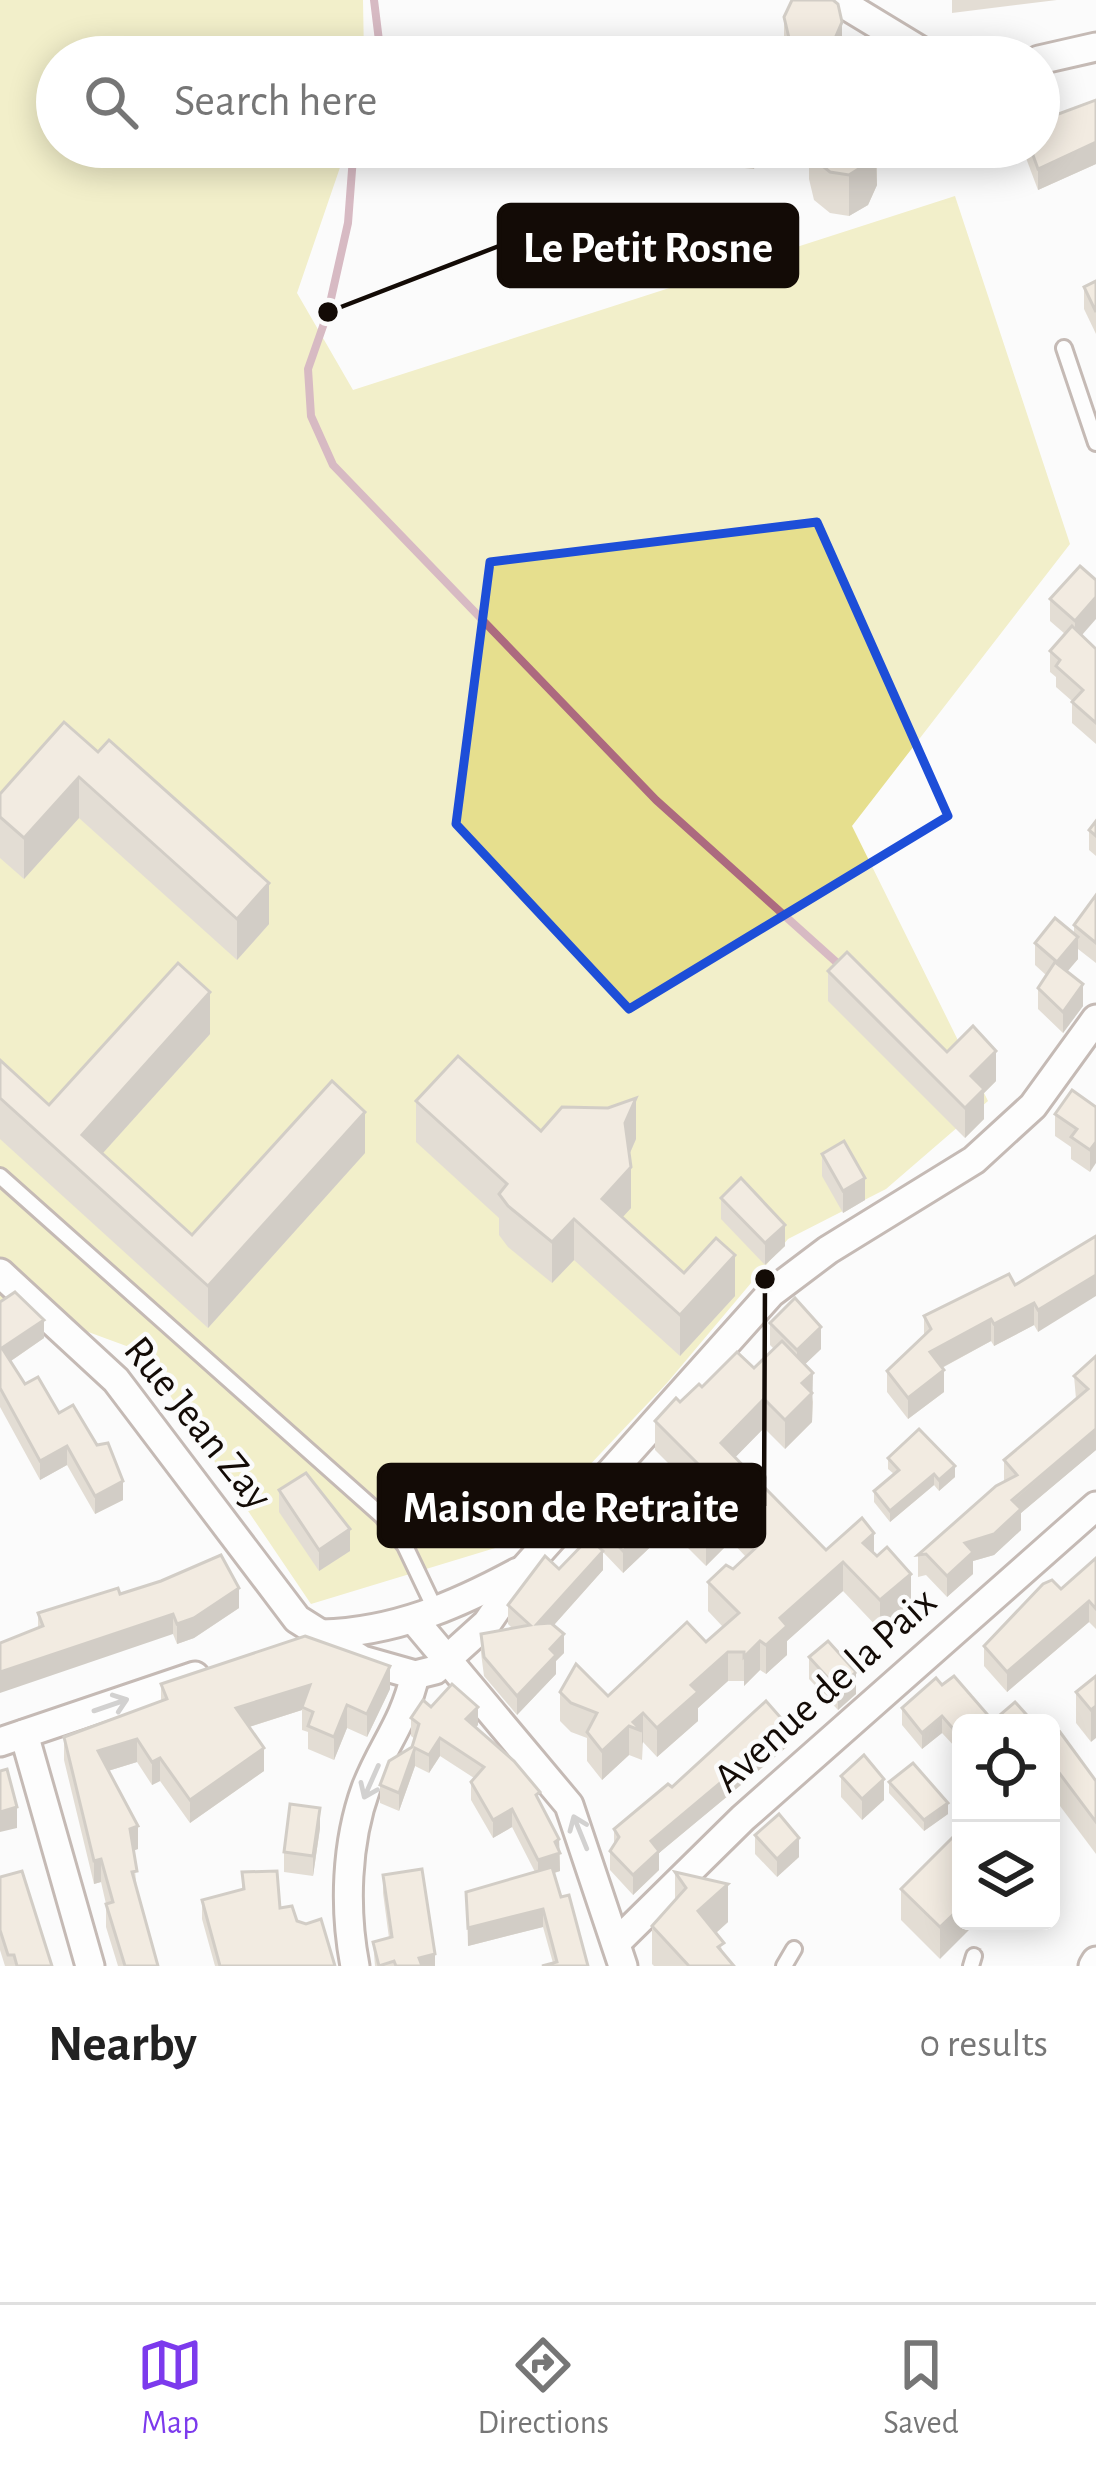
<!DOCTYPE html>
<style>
body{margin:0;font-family:"Alegreya Sans",sans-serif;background:#f2f2f2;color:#222}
.controls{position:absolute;right:36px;bottom:36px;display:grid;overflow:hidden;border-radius:18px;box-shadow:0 6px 30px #0003}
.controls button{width:108px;height:108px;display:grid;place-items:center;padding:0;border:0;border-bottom:3px solid #e0e0e0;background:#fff;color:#222;font:60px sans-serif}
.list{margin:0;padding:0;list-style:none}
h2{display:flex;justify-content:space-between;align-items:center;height:156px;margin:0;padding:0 48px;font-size:51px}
h2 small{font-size:39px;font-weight:400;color:#767676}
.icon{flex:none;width:66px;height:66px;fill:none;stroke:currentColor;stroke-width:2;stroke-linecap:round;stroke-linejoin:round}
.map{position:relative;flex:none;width:1096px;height:1966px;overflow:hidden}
.search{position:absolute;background:#fff;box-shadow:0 6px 30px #0003;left:36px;right:36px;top:36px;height:132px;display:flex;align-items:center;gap:30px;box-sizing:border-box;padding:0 42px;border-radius:66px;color:#767676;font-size:45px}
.sheet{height:336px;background:#fff}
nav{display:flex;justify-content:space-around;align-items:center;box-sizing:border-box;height:168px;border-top:3px solid #e0e0e0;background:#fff;font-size:33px;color:#767676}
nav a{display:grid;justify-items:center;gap:6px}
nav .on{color:#7c3aed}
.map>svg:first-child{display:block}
.green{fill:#e6df8e}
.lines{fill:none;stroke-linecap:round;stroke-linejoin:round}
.stream{stroke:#ac6a7f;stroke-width:8}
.lane-casing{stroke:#836c60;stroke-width:20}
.street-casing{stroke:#836c60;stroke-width:33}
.lane{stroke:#fff;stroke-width:14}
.street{stroke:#fff;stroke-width:27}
.wall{fill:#c6b9a5}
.shaded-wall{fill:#a19686}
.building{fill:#e6d7c0;stroke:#a19686;stroke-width:3}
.oneway{stroke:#a19d9b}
.marked{fill:none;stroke:#1d4ed8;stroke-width:9;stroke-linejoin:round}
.labels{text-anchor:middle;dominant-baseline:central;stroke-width:9;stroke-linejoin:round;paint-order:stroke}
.street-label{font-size:42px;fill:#130b06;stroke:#fbfbfb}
.leader{fill:none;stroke:#130b06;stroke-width:4.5}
.callout-dot{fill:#130b06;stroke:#fbfbfb;stroke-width:4.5}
.callout{fill:#130b06;stroke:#130b06;stroke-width:4.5}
.callout-label{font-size:45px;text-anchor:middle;font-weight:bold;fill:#fff}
</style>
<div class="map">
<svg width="1096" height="1966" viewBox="0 0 1096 1966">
<rect width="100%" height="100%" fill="#fbfbfb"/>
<path class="green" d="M0 0H363L364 57H57V147H347L297 293 353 390 955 196 1070 544 852 826 988 1101 886 1189 788 1239 667 1383 518 1541 311 1604 140 1351 12 1304 0 1313Z"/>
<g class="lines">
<g class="stream">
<path d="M374 0 381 57"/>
<path d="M360 147 353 157 348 223 328 312 308 369 311 416 333 465 656 800 844 969"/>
</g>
<defs>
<g id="lane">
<path d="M1064 348 1096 443"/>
<path d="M0 1176 382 1516 405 1546 436 1611"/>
<path d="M784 1966 794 1949"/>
<path d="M971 1966 974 1956"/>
</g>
<g id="street">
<path d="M837 0 931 57"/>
<path d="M1039 60 1096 47"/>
<path d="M0 1273 116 1380 297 1619 362 1660 415 1675 435 1670 487 1623 525 1568 771 1293 828 1250 974 1160 1033 1106 1096 1019"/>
<path d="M414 1620 569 1805 623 1966"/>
<path d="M322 1634C394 1632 455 1606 518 1572"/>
<path d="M24 1734 90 1966"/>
<path d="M0 1742 195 1676"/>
<path d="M616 1943 743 1818 1096 1506"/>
<path d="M355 1966C344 1909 346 1843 366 1788 382 1746 404 1724 415 1675"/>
<path d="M1093 1966 1096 1961"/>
</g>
</defs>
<use href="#lane" class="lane-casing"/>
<use href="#street" class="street-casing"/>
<use href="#lane" class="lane"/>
<use href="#street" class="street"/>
</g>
<g class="wall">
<path d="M952 0H1057L952 13Z"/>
<path d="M784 17 842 57H784Z"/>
<path d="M1096 100V164L1038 190 1026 158V147H1039L1045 129V119Z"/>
<path d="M720 147H877V185L868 205 849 216 830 213 814 200 809 179V156L786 147 753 169 727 166Z"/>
<path d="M1096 281V334L1084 309V287Z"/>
<path d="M1080 566 1082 635 1096 649V744L1072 723V701L1056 687V677L1050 672V651L1065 634 1050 621V599Z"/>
<path d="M64 722 269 924 237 960 79 818 24 879 0 858V794Z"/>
<path d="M1096 821V856L1089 850V830Z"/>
<path d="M1096 895V963L1078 949V959L1067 971 1083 1006 1063 1033 1038 1009V988L1046 975 1035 965V943L1074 933V925Z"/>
<path d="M828 971 947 1052 996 1081 984 1093V1119L965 1138 828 1001Z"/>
<path d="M210 1034 102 1154 192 1235 365 1153 208 1328 0 1139V1060L49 1105Z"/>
<path d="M416 1101 541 1131 608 1108 636 1139 629 1155 631 1208 622 1217 684 1273 735 1296 680 1356 574 1260 552 1283 508 1247 499 1235V1218L416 1142Z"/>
<path d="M1096 1107 1090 1172 1071 1159V1147L1055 1136V1114Z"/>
<path d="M822 1154 865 1200 843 1213 822 1176Z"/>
<path d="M721 1198 785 1246 765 1265 721 1219Z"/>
<path d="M1096 1236 1038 1332 1034 1325 994 1346 991 1341 942 1368 944 1392 908 1419 887 1392V1371L924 1336V1316L1015 1285Z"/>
<path d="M0 1302 44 1338 11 1361 25 1384 59 1413 123 1500 95 1514 67 1465 40 1480 0 1407Z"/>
<path d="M770 1323 821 1349 805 1364 813 1402 812 1422 785 1449 764 1428 735 1457 826 1550 874 1554 911 1603 880 1630 843 1591 787 1641V1655L766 1674 760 1670 744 1686V1681H728L698 1708V1721L657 1757 643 1742 642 1760 629 1755 602 1780 587 1761V1738L571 1732 560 1721V1692L608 1696 706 1642 723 1627 708 1611V1582L733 1569 746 1557 731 1541 706 1566 672 1532V1503L688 1487V1483L655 1450V1421L702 1387 754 1368 774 1349 770 1345Z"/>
<path d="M1096 1356V1450L1021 1513V1530L994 1555 973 1561V1574L947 1597 926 1575 918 1577V1555L1004 1482V1460L1076 1399 1074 1376Z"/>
<path d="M888 1458 955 1477 939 1491 934 1485 890 1522 874 1502V1491L894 1474 888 1469Z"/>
<path d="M605 1484 663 1535 623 1573 603 1552V1570L554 1625 564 1653 556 1661V1674L517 1715 484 1676 481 1653V1634L512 1628 508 1624V1605L559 1569 602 1550V1529L616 1516 605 1506Z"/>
<path d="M279 1490 350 1551 319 1571 279 1512Z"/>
<path d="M1096 1558V1629L1089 1622 1007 1692 984 1666V1646L1061 1589Z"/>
<path d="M120 1594 239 1608 194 1638 177 1644 173 1634 38 1628V1613Z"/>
<path d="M809 1657 856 1694 838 1710 809 1679Z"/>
<path d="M1096 1676 1091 1742 1076 1723V1692Z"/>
<path d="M161 1684 390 1689 367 1737 347 1728 334 1760 308 1749V1732L302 1730V1710L249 1727 264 1771 190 1823 160 1781 152 1785 137 1762 108 1771 138 1849 133 1850 137 1891 158 1966H118L106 1927V1904L101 1882 94 1884 64 1760V1737L161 1701Z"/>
<path d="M942 1685 993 1721 1034 1723H961L956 1748 942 1733 922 1749 902 1725V1708Z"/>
<path d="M431 1707 478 1725 475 1728 540 1802 559 1839 560 1871 554 1873 561 1897 588 1966 553 1963 543 1927 468 1946 466 1892 535 1872 512 1827 493 1838 471 1800V1782L474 1778 440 1756 429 1773 415 1766 399 1811 380 1803V1785L412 1747 415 1739 411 1736V1718Z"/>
<path d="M1051 1741 1096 1781V1854L1051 1794Z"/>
<path d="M788 1746 659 1853V1870L633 1895 610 1870V1851L614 1845V1829L672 1787Z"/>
<path d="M841 1776 884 1800 862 1820 841 1797Z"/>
<path d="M889 1782 948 1814 924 1831 889 1793Z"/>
<path d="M320 1828 313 1876 284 1872V1852Z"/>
<path d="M961 1829 940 1959 901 1920V1889Z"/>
<path d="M755 1835 799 1857 777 1877 755 1854Z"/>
<path d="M242 1872 297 1921 335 1966H215L202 1919V1900L242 1889Z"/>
<path d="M675 1872 728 1922 716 1933 724 1955 734 1966H654L652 1964V1926L675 1900Z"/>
<path d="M383 1875 435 1966H375L373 1942 389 1938 383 1893Z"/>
<path d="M0 1877 52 1966H5L0 1950Z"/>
</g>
<g class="shaded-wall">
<path d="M842 22V57H827Z"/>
<path d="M1096 142V164L1038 190V169Z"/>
<path d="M753 147H786L753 169Z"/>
<path d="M875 147 877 185 868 205 849 216V175Z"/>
<path d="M1096 597V619L1075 643V621Z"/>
<path d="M79 777V818L24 879V838Z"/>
<path d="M269 883V924L237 960V919Z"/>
<path d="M1078 937V959L1057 984V962Z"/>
<path d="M1083 984V1006L1063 1033V1012Z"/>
<path d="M210 992V1034L84 1174 82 1135Z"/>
<path d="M996 1051V1081L984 1093V1119L965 1138V1108L971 1076Z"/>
<path d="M636 1098V1139L625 1164V1123Z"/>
<path d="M365 1112V1153L208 1328V1286Z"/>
<path d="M1096 1142V1163L1090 1172V1150Z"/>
<path d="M631 1167V1208L602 1240V1199Z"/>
<path d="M865 1178V1200L843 1213V1191Z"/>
<path d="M574 1219V1260L552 1283V1242Z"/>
<path d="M785 1225V1246L765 1265V1243Z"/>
<path d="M735 1255V1296L680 1356V1315Z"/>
<path d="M1096 1275V1296L1038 1332V1310Z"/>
<path d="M1034 1303V1325L994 1346V1324Z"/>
<path d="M991 1319V1341L930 1374V1352Z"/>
<path d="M44 1320V1338L2 1367V1348Z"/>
<path d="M821 1327V1349L797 1372V1350Z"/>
<path d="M944 1370V1392L908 1419V1398Z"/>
<path d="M813 1373 812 1422 785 1449V1420L802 1383Z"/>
<path d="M764 1399V1428L721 1472V1443Z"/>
<path d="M1096 1429V1450L1021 1513V1530L994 1555 973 1561V1574L947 1597V1576L965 1543Z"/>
<path d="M67 1446V1465L40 1480V1461Z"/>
<path d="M955 1466V1477L939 1491V1480Z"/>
<path d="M934 1474V1485L890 1522V1511Z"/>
<path d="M123 1481V1500L95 1514V1496Z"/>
<path d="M731 1512V1541L706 1566V1537Z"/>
<path d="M663 1513V1535L623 1573V1551Z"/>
<path d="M350 1529V1551L319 1571V1550Z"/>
<path d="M874 1533V1562L863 1543Z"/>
<path d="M603 1551V1570L537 1644V1624Z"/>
<path d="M843 1562V1591L787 1641V1655L766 1674V1645L780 1618Z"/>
<path d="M911 1574V1603L880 1630V1600Z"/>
<path d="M239 1588V1608L194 1638 177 1644V1624Z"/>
<path d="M1089 1601V1622L1007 1692V1672Z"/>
<path d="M173 1614V1634L0 1693V1672Z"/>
<path d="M564 1634V1653L556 1661V1674L517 1715V1696L550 1649Z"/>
<path d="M760 1641V1670L744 1686V1657Z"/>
<path d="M728 1652V1681L698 1708V1721L657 1757V1728L691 1685Z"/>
<path d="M390 1666V1689L367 1737V1714Z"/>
<path d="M856 1672V1694L838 1710V1689Z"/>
<path d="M310 1685 302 1710 236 1731V1708Z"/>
<path d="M347 1705V1728L334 1760V1737Z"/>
<path d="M1096 1706V1738L1091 1742V1710Z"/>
<path d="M478 1707V1725L466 1737V1719Z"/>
<path d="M643 1713V1742L642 1744V1731L633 1722Z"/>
<path d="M942 1716V1733L922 1749V1733Z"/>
<path d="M629 1726V1755L602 1780V1751Z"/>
<path d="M788 1726V1746L659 1853V1870L633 1895V1875L651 1841Z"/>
<path d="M961 1727V1744L956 1748V1732Z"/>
<path d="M440 1738V1756L429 1773V1755Z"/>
<path d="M137 1739V1762L98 1774V1751Z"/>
<path d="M264 1748V1771L190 1823V1800Z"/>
<path d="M415 1748V1766L399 1811V1793Z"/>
<path d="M160 1758V1781L152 1785V1762Z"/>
<path d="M884 1779V1800L862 1820V1799Z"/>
<path d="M948 1803V1814L924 1831V1820Z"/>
<path d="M17 1807V1828L0 1832V1812Z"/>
<path d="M320 1808V1828L313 1876V1856Z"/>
<path d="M512 1809V1827L493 1838V1820Z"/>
<path d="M138 1826V1849L130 1852V1829Z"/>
<path d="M799 1838V1857L777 1877V1859Z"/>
<path d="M559 1839 560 1871 538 1878V1860Z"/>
<path d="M101 1859V1882L94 1884V1861Z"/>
<path d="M728 1884V1922L698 1949V1911Z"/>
<path d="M961 1907V1921H978L940 1959V1927Z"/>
<path d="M543 1909V1927L468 1946V1928Z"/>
<path d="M435 1954V1966H419V1958Z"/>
</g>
<g class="building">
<path d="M792 0H833L838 4 842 22 827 57H791L793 55 784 17Z"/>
<path d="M1096 100V142L1038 169 1030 147H1039V131L1048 127 1045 119Z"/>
<path d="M811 147H875L868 163 849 175 830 172 814 159Z"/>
<path d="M1096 281V312L1084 287Z"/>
<path d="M1080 566 1096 580V597L1075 621 1050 599Z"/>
<path d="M1072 626 1096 649V723L1072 702 1083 690 1056 666 1060 660 1050 651Z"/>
<path d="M64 722 98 752 109 740 269 883 237 919 79 777 24 838 0 817V794Z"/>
<path d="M1096 821V836L1089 830Z"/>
<path d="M1096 895V943L1074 925Z"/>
<path d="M1055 918 1078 937 1057 962 1035 943Z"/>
<path d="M847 952 947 1052 973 1026 996 1051 971 1076 984 1089 965 1108 828 971Z"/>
<path d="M1055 962 1083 984 1063 1012 1038 988Z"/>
<path d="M178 963 210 992 82 1135 192 1235 332 1081 365 1112 208 1286 0 1098V1060L49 1105Z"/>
<path d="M458 1056 541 1131 562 1107 608 1108 636 1098 625 1123 631 1167 602 1199 684 1273 716 1238 735 1255 680 1315 574 1219 552 1242 508 1206 499 1194 507 1184 416 1101Z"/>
<path d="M1072 1090 1096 1107V1142L1090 1150 1071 1137 1077 1129 1055 1114Z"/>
<path d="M844 1141 865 1178 843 1191 822 1154Z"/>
<path d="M741 1178 785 1225 765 1243 721 1198Z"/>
<path d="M1096 1236V1275L1038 1310 1034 1303 994 1324 991 1319 930 1352 944 1370 908 1398 887 1371 931 1329 924 1316 1009 1274 1015 1285Z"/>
<path d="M15 1292 44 1320 2 1348 25 1384 38 1377 59 1413 73 1405 97 1445 108 1443 123 1481 95 1496 67 1446 40 1461 0 1388V1302Z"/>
<path d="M795 1298 821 1327 797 1350 770 1323Z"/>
<path d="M782 1341 813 1373 802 1383 812 1393 785 1420 764 1399 721 1443 826 1550 862 1518 874 1533 863 1543 877 1556 887 1547 911 1574 880 1600 843 1562 780 1618 787 1626 766 1645 760 1641 744 1657V1652H728L691 1685 698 1692 657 1728 643 1713 633 1722 642 1731 629 1726 602 1751 587 1732 597 1713 571 1703 560 1692 576 1664 608 1696 687 1622 706 1642 739 1613 708 1582 726 1565 733 1569 762 1542 731 1512 706 1537 672 1503 695 1480 688 1472 697 1463 655 1421 676 1398 680 1402 699 1384 702 1387 737 1352 754 1368Z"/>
<path d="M1096 1356V1429L1012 1500 1021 1509 994 1534 965 1543 973 1552 947 1576 926 1554 918 1555 996 1486 1017 1475 1004 1460 1088 1389 1074 1376Z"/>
<path d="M919 1429 955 1466 939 1480 934 1474 890 1511 874 1491 899 1470 888 1458Z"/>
<path d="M620 1467 663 1513 623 1551 602 1529 627 1506 605 1484Z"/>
<path d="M306 1473 350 1529 319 1550 279 1490Z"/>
<path d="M589 1538 603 1551 537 1624 551 1623 564 1634 550 1649 556 1655 517 1696 484 1657 481 1634 530 1625 508 1605 545 1556 559 1569Z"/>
<path d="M221 1555 239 1588 194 1618 177 1624 173 1614 0 1672V1643L43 1626 38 1613 118 1588 120 1594 161 1581Z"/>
<path d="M1096 1558V1609L1089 1601 1007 1672 984 1646 1043 1584 1052 1580 1061 1589Z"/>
<path d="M305 1636 390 1666 367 1714 347 1705 334 1737 308 1726 313 1712 302 1707 310 1685 236 1708 264 1748 190 1800 160 1758 152 1762 137 1739 98 1751 138 1826 130 1829 137 1871 132 1872 158 1966H125L106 1904 113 1902 101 1859 94 1861 64 1737 167 1699 161 1684Z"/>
<path d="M828 1641 856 1672 838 1689 809 1657Z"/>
<path d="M954 1676 993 1721 1015 1702 1034 1723H961V1727L956 1732 942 1716 922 1733 902 1708 936 1678 942 1685Z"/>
<path d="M1096 1676V1706L1091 1710 1076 1692Z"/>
<path d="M452 1684 478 1707 466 1719 514 1761 540 1792 536 1795 559 1839 555 1842 560 1853 538 1860 512 1809 493 1820 471 1782 484 1767 440 1738 429 1755 415 1748 399 1793 380 1785 389 1761 412 1747 419 1724 411 1718 423 1700 431 1707Z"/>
<path d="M766 1701 788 1726 651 1841 659 1851 633 1875 610 1851 619 1837 614 1829 668 1784 672 1787Z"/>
<path d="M1060 1732 1096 1781V1822L1051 1762V1741Z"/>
<path d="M864 1755 884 1779 862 1799 841 1776Z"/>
<path d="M913 1763 948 1803 924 1820 889 1782Z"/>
<path d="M7 1769 17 1807 0 1812V1771Z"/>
<path d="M290 1804 320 1808 313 1856 284 1852Z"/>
<path d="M779 1814 799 1838 777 1859 755 1835Z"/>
<path d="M961 1829V1907L940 1927 901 1889Z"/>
<path d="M552 1867 561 1897 569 1895 588 1966H542L557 1962 543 1909 468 1928 466 1892Z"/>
<path d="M422 1869 435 1954 419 1958 422 1966H396L394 1961 379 1966 373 1942 392 1937 383 1875Z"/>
<path d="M22 1871 52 1966H17L14 1955H8L0 1930V1877Z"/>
<path d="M277 1871 280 1908 292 1906 297 1921 306 1924 321 1919 335 1966H220L202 1900 244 1889 242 1872Z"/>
<path d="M675 1872 728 1884 698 1911 724 1943 718 1947 734 1966H689L652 1926 686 1888Z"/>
</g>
<defs><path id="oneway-shaft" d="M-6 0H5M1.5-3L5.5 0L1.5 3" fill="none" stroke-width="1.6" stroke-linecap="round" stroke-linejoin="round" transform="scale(3)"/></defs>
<g class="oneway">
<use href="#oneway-shaft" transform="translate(111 1705) rotate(-19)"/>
<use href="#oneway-shaft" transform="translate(371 1782) rotate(114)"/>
<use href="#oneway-shaft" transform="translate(580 1832) rotate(-112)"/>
</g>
<path d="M0 0H1096V1966H0ZM817 522 948 816 629 1009 456 824 490 562Z" fill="#fbfbfb" fill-opacity=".55" fill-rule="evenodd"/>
<path class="marked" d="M817 522 948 816 629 1009 456 824 490 562Z"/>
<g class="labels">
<g class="street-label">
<text transform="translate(198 1423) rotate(51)">Rue Jean Zay</text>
<text transform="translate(825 1690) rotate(-42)">Avenue de la Paix</text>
</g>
</g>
<path class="leader" d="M328 312L499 246M765 1279L764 1506"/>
<g class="callout-dot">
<circle cx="328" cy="312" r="12"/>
<circle cx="765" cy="1279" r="12"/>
</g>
<g class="callout">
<rect x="499" y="205" width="298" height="81" rx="12"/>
<rect x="379" y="1465" width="385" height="81" rx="12"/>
</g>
<g class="callout-label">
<text x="648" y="262">Le Petit Rosne</text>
<text x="571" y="1522">Maison de Retraite</text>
</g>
</svg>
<div class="controls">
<button><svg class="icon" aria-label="locate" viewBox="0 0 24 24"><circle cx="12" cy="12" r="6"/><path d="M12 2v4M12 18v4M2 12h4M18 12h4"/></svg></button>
<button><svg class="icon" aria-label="layers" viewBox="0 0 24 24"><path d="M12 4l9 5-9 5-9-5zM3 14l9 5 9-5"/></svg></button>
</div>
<div class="search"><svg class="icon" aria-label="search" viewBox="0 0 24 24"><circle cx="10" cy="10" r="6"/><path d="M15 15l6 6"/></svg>Search here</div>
</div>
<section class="sheet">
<h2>Nearby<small>0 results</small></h2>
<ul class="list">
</ul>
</section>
<nav>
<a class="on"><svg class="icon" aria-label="map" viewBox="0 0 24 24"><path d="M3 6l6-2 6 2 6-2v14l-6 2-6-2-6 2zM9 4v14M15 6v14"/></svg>Map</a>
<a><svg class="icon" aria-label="directions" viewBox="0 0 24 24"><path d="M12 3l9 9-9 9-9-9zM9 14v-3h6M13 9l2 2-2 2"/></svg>Directions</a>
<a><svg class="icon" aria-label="saved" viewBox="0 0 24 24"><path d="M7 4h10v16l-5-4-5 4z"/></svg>Saved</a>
</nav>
